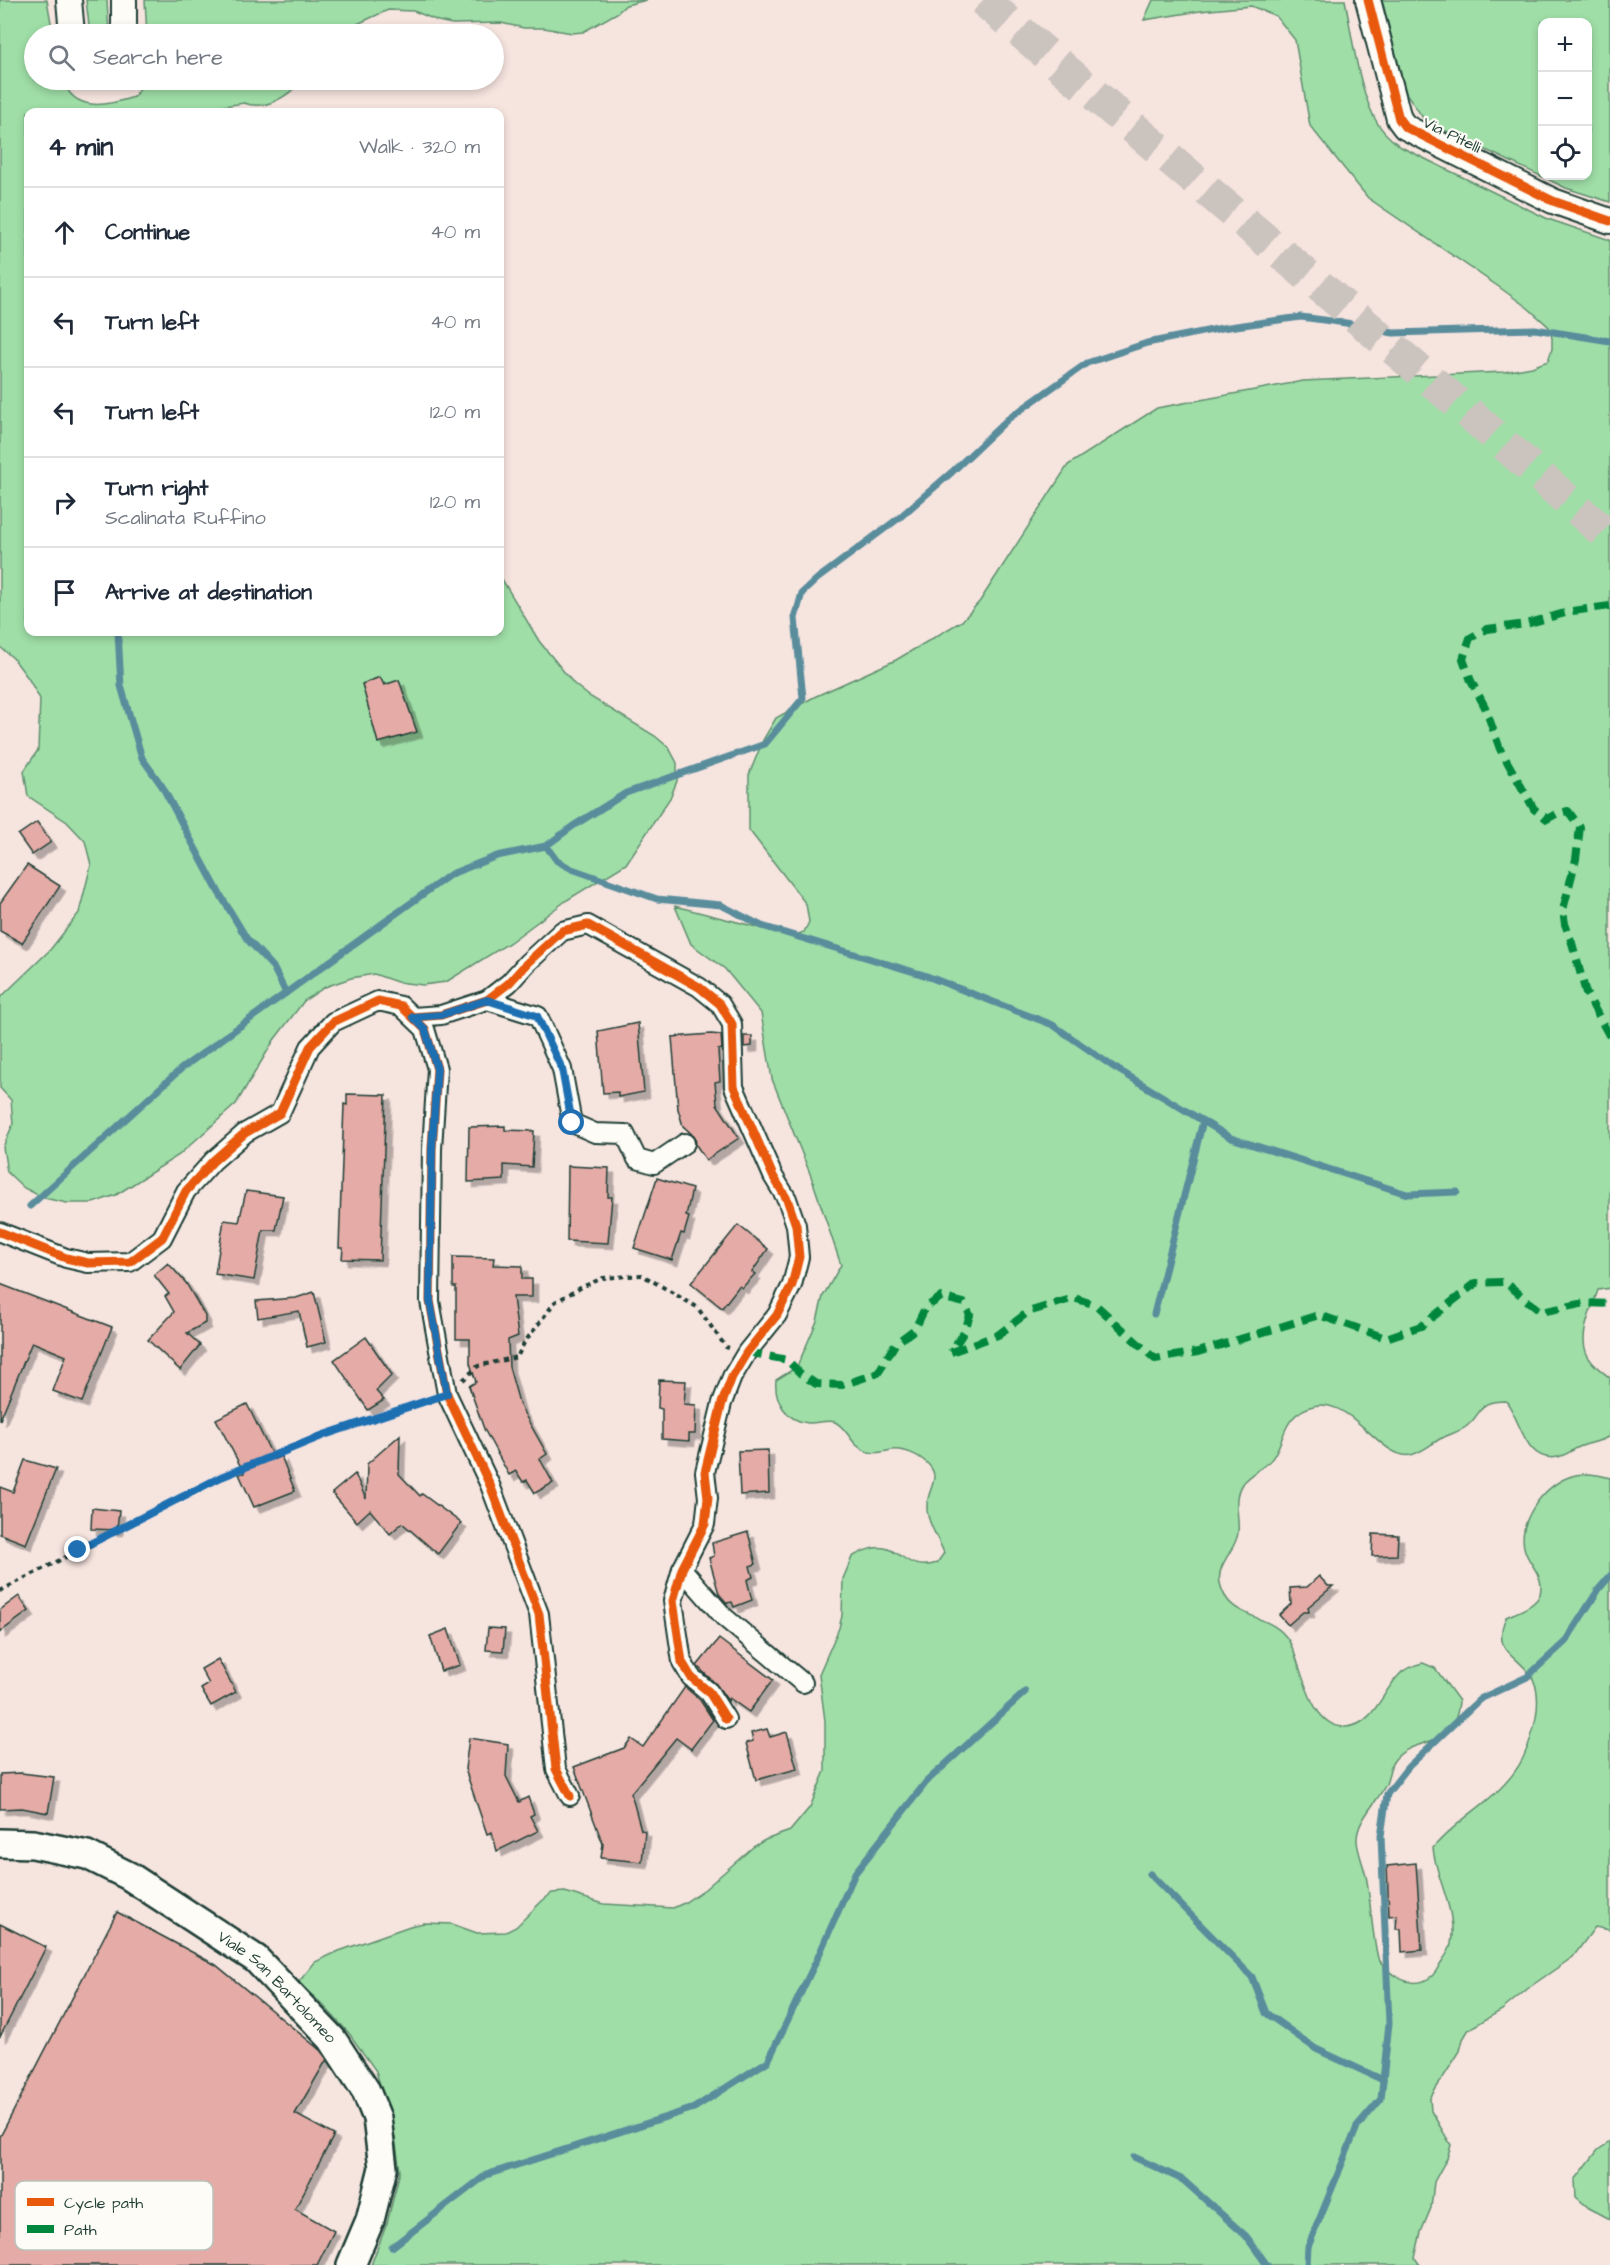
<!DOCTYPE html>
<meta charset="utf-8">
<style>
body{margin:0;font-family:"Architects Daughter",sans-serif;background:#f2f2f3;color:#1f2937}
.controls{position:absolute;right:18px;top:18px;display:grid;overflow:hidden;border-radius:12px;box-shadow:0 3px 9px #0003}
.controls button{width:54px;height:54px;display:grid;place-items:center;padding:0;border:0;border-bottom:2px solid #e0e1e3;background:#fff;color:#1f2937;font:30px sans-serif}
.stop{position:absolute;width:18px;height:18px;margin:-14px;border:4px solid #1f6fb2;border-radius:50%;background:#fff}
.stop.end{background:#1f6fb2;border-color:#fff;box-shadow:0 2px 6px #0008}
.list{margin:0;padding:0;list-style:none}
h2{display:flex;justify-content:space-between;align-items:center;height:78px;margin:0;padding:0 24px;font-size:26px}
h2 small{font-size:20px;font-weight:400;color:#747a83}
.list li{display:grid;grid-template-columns:39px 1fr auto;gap:18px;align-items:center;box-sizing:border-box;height:90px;padding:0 24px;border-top:2px solid #e0e1e3}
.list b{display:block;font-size:22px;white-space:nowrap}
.list p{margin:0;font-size:20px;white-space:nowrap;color:#747a83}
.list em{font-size:20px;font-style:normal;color:#747a83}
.icon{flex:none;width:33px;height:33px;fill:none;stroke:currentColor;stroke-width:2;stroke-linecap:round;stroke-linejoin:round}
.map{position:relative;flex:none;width:1610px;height:2265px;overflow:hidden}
.search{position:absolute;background:#fff;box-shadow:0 3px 9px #0003;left:24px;top:24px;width:480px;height:66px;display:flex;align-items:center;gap:15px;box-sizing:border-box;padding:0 21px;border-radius:33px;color:#747a83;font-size:22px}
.panel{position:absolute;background:#fff;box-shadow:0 3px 9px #0003;left:24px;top:108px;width:480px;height:528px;border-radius:12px}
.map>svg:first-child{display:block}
.green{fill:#9fdea7;stroke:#5f8e6e;stroke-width:1.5;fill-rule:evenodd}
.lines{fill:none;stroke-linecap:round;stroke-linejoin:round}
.stream{stroke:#5a8d9c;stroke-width:7}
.building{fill:#e5aba6;stroke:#1f3d34;stroke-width:1.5;filter:url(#shadow)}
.motorway-tunnel{stroke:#cbc3bd;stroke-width:33;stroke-dasharray:33 16;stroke-linecap:butt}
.minor-casing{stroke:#1f3d34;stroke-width:22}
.tertiary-casing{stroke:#1f3d34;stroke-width:28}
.secondary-casing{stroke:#1f3d34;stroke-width:32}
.path{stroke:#1f3d34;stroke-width:4;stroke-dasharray:4.5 4.5;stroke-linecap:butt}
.minor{stroke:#fdfcf7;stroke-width:18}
.tertiary{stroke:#fdfcf7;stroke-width:24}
.secondary{stroke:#fdfcf7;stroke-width:27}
.quiet{stroke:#00873e;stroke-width:8;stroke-dasharray:15 8;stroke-linecap:butt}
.cycleway-casing{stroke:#fdfcf7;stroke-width:13}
.cycleway{stroke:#e8590c;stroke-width:9}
.route{stroke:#1f6fb2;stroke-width:8}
.labels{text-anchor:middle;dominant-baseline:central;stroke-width:4.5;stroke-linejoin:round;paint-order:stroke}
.street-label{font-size:16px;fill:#1f3d34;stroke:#fdfcf7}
.key{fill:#fdfcf7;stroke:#bac3bc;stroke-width:1.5}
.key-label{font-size:16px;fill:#1f3d34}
</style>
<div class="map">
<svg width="1610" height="2265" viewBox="0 0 1610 2265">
<defs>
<filter id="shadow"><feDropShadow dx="5.5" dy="5.5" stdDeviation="0" flood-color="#0004"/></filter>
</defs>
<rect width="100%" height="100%" fill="#f6e4df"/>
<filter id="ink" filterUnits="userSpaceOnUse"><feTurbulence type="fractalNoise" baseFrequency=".0167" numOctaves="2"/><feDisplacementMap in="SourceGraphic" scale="12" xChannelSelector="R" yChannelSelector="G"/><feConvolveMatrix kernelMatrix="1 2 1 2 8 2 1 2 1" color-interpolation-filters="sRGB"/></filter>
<g filter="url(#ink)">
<g class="green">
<path d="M0 0H47L53 34H34V80H63C74 114 109 105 134 97L145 80H302C289 96 266 111 244 103L183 112H28V632H500V576L539 641 574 684 589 696 655 736 669 748 677 763V781L670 798 626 864 567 900 509 943 446 982 423 985 397 982 374 974 351 978 325 987 304 1001 274 1040 236 1104 179 1155 116 1195 93 1203H67L44 1198 24 1188 7 1172 3 1147 13 1124 11 1100 0 1088V998L50 950 79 913 91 865 85 841 67 822 28 796 24 771 38 750 40 699 28 678 13 658 0 647Z"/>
<path d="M86 0H107L109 34H90Z"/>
<path d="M145 0H647L626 5 617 13 583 32 572 33 544 28H524L501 23 452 24 438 21 414 11 388 10 355 25 340 34H147Z"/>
<path d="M1153 0H1345C1352 36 1358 84 1374 117 1380 130 1390 139 1401 147L1548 219 1610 240V1288L1598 1290C1591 1312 1574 1342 1592 1362 1597 1368 1604 1373 1610 1378V1436C1600 1442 1589 1443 1579 1447 1572 1450 1565 1456 1558 1457 1525 1464 1521 1420 1506 1401 1476 1401 1485 1411 1467 1426 1461 1431 1450 1434 1442 1438 1432 1443 1423 1452 1411 1455 1377 1462 1345 1378 1297 1414 1282 1426 1282 1448 1270 1461 1262 1469 1249 1474 1242 1484 1232 1499 1240 1516 1238 1533 1236 1550 1216 1564 1220 1583 1228 1622 1271 1611 1289 1641 1303 1665 1308 1728 1346 1727 1373 1726 1382 1692 1399 1675 1405 1668 1414 1665 1423 1663L1435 1668 1459 1701C1455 1754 1411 1734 1393 1762 1389 1768 1389 1777 1386 1784 1378 1802 1356 1820 1357 1841 1358 1854 1365 1868 1367 1881 1371 1907 1372 1933 1378 1958 1388 1975 1413 1992 1432 1976 1435 1973 1438 1968 1440 1964 1444 1958 1450 1951 1451 1944 1457 1909 1436 1881 1433 1848 1460 1815 1504 1797 1523 1758 1533 1736 1546 1696 1530 1674 1513 1652 1492 1650 1506 1617 1517 1612 1536 1606 1540 1594 1545 1576 1530 1566 1525 1551 1516 1523 1543 1486 1569 1477 1581 1472 1597 1474 1610 1478V1930L1595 1927 1573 1957 1531 1986 1502 2010 1469 2029 1463 2039 1460 2051 1430 2098 1431 2111 1451 2145 1447 2158 1434 2182 1431 2208 1421 2232 1415 2258 1420 2265H371L387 2223 400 2171 394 2132 376 2071 348 2032 321 2003 298 1983 315 1962 339 1951 410 1926 424 1923 452 1924 477 1933 506 1932 516 1927 542 1901 552 1893 565 1892 604 1904 673 1908 684 1903 705 1889 753 1847 765 1840 790 1831 810 1807 825 1771V1721L819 1674 839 1628 842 1616 843 1579 852 1557C901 1528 897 1576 937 1563L944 1553C939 1539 926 1521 927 1506 927 1489 942 1478 928 1464 919 1455 903 1448 891 1450 882 1452 877 1454 868 1452 850 1446 849 1429 835 1422 827 1419 816 1424 808 1423 786 1421 774 1400 776 1380L797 1367 817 1321 823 1296 841 1265 811 1176 772 1079 761 1013 725 969 691 944 675 906 792 936 804 932 809 922 806 904 749 830V775L763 740 776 718 814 697 896 660 962 621 980 601 1068 465 1157 408 1303 381 1504 372 1532 367 1548 361 1552 349V338L1549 327 1528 308 1499 287 1368 198 1310 126 1295 40 1276 16 1251 6 1200 11 1144 20Z"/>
<path d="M1382 0H1610V202L1566 188 1425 121 1406 93ZM1542 22H1588V176H1542Z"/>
<path d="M1610 2142V2219L1589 2208 1576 2197 1575 2180 1598 2150Z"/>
</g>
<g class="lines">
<g class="stream">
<path d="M118 632 121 686 142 758 162 786 218 891 247 939 273 967 286 993"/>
<path d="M546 846 557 861 572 869 657 899 721 905 762 926 924 975 1053 1025 1112 1066 1231 1138 1407 1194 1457 1192"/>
<path d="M30 1206 182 1068 451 874 497 856 546 846 573 826 626 793 765 744 803 698 795 618 802 593 817 579 899 518 952 472 1008 419 1087 363 1147 343 1222 328 1301 317 1346 323 1393 333 1535 329 1610 341"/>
<path d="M1154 1314 1203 1121"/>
<path d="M1150 1874 1252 1977 1266 2013 1316 2049 1383 2080"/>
<path d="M1134 2157 1183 2180 1246 2236 1267 2265"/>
<path d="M392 2247 486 2175 694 2108 768 2061 818 1957 855 1873 927 1781 1025 1692"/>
<path d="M1307 2265 1308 2247 1357 2127 1381 2099 1389 2023 1381 1836 1387 1794 1408 1767 1480 1699 1527 1677 1565 1642 1599 1589 1610 1576"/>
</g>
</g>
<g class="building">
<path d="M380 677 384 685 399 680 417 732 378 743 362 684Z"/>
<path d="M37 822 51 842 32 855 18 835Z"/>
<path d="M27 865 60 886 22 943 0 931V903Z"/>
<path d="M638 1023 644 1092 618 1097V1092L603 1093 598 1031Z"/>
<path d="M711 1034 721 1035 722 1049 718 1050 720 1081 715 1082 717 1104 739 1138 706 1160 696 1145 695 1137 683 1126 678 1109 672 1037Z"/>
<path d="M744 1036H752V1046L744 1047Z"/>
<path d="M347 1094 386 1095 380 1260 342 1259 343 1248H339L344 1104 347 1105Z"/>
<path d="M505 1126V1130L534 1131 532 1167 504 1165V1180L468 1182 469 1127Z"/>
<path d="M568 1166 609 1168 608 1197H612L608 1243 567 1241Z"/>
<path d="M657 1178 692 1189 686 1216 689 1217 684 1234 681 1233 672 1260 634 1248Z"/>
<path d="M246 1191 283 1196 276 1230H263L254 1280 215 1274 224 1220 239 1222Z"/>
<path d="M738 1225 768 1249 752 1272 755 1274 742 1288 739 1286 722 1308 691 1283Z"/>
<path d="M453 1257 494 1258 493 1265 522 1266V1279H532V1297H513L518 1336 508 1340 509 1367 520 1406 547 1454 540 1459 553 1483 535 1493 527 1480 523 1482 516 1471 509 1475 484 1429 469 1386 476 1382 470 1363V1339H456V1287H453Z"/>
<path d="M168 1263 186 1283 205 1316V1323L187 1333 200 1345 180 1370 148 1340 174 1312 165 1296 169 1294 154 1275Z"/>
<path d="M0 1284 112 1327 82 1402 53 1391 66 1356 32 1342 0 1420Z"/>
<path d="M314 1292 326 1342 307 1347 299 1311 258 1318 256 1301 296 1298Z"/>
<path d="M366 1337 392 1375 376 1391 384 1400 368 1410 334 1360Z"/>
<path d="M659 1380 686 1381 684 1404 696 1405 695 1434H689V1441L662 1439V1409L658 1408Z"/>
<path d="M247 1404 274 1459 281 1456 295 1491 254 1507 239 1474 244 1473 216 1419Z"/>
<path d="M400 1435 399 1474 420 1496 422 1494 461 1523 438 1554 402 1523 390 1534 370 1510 357 1522 332 1493 355 1474 366 1499 367 1464Z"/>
<path d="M768 1450 769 1493 740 1495 738 1451Z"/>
<path d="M25 1460 56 1469 26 1544 0 1534V1487L13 1492Z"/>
<path d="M92 1508 119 1511 117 1530 91 1529Z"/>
<path d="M748 1532 756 1564 750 1566 753 1577 747 1580 752 1600 734 1607 732 1602 727 1603 719 1594 709 1558 714 1556 712 1543Z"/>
<path d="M1373 1534 1398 1535 1397 1555 1372 1556Z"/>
<path d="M1319 1576 1328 1586H1333L1308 1607 1309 1612H1303L1288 1625 1279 1615 1291 1604 1290 1588 1307 1587Z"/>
<path d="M19 1596 29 1611 0 1632V1610Z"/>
<path d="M488 1628 505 1629 503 1651 486 1650Z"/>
<path d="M448 1629 460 1665 441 1671 430 1636Z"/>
<path d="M719 1639 773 1680 749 1712 729 1698 728 1701 716 1684 697 1666Z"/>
<path d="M218 1659 236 1692 211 1706 201 1689 209 1684 201 1669Z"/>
<path d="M685 1687 700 1700 713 1720 691 1749 676 1738 631 1793 641 1830 645 1831 642 1862 601 1858 603 1844 574 1767 624 1748 631 1739 643 1747Z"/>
<path d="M767 1729 770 1737 787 1732 797 1769 756 1780 746 1743 753 1741 751 1733Z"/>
<path d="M469 1738 508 1744 506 1776 519 1802 528 1797 534 1814 530 1816 538 1831 497 1851 492 1832 487 1834 465 1769Z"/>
<path d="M21 1773 54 1777 48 1813 22 1808 0 1809V1774Z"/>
<path d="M1416 1863 1422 1950 1402 1952 1401 1929H1396L1397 1915 1389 1916 1387 1866Z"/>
<path d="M117 1912 216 1965 320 2050 327 2059 295 2114 334 2135 295 2209 334 2231 317 2265H0V2137Z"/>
<path d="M0 1924 46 1947 0 2037Z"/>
</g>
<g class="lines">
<path class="motorway-tunnel" d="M983 0 1461 406 1610 538"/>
<defs>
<g id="minor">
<path d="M487 1000 538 1016 562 1069 572 1123 595 1133 625 1134 637 1159 654 1164 685 1143"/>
<path d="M413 1017 441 1015 487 1000 509 983 527 963 562 931 588 925 699 987 720 1004 732 1024 734 1087 773 1176 787 1199 796 1225 799 1257 792 1285 777 1315 747 1352 732 1377 722 1403 705 1472 708 1498 705 1524 682 1569 673 1601 682 1662 691 1677 709 1692 726 1719"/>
<path d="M0 1232 66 1258 88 1263 130 1262 162 1238 186 1191 213 1161 245 1133 280 1113 310 1047 333 1022 378 1001 401 1006 425 1029 437 1069 432 1149 430 1301 447 1394 490 1485 539 1614 556 1769 570 1796"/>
<path d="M682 1569 724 1617 803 1683"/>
</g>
<g id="tertiary">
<path d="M69 0 72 34"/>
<path d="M124 0V34"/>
<path d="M1368 0 1399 119 1405 127 1553 201 1610 221"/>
</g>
<g id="secondary">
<path id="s1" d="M0 1843 33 1844 87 1855 129 1876 256 1959 332 2039 366 2091 377 2118 383 2168 370 2220 351 2265"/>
</g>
</defs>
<use href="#minor" class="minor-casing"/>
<use href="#tertiary" class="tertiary-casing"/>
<use href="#secondary" class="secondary-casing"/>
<g class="path">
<path d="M463 1380 478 1366 517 1357 524 1343 555 1302 584 1286 603 1278 642 1275 697 1307 726 1347 729 1348"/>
<path d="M0 1591 221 1477 324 1435 429 1400"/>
</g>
<use href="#minor" class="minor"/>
<use href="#tertiary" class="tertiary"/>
<use href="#secondary" class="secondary"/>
<g class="quiet">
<path d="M1610 606 1572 611 1526 624 1487 629 1470 638 1463 659 1471 681 1485 707 1500 749 1534 809 1547 819 1556 814 1568 811 1580 827 1576 859 1563 910 1565 924 1572 943 1586 993 1610 1037"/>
<path d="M747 1352 787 1360 801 1374 816 1384 842 1385 878 1373 895 1344 915 1329 925 1308 941 1297 964 1303 970 1315 965 1330 951 1352"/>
<path d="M951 1352 998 1335 1028 1312 1074 1298 1096 1305 1155 1359 1198 1352 1319 1315 1386 1338 1421 1326 1476 1283 1505 1282 1541 1312 1585 1303 1610 1304"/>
</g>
<defs>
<g id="cycleway">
<path d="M1368 0 1399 119 1405 127 1553 201 1610 221"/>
<path d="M413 1017 441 1015 487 1000 509 983 527 963 562 931 588 925 699 987 720 1004 732 1024 734 1087 773 1176 787 1199 796 1225 799 1257 792 1285 777 1315 747 1352 732 1377 722 1403 705 1472 708 1498 705 1524 682 1569 673 1601 682 1662 691 1677 709 1692 726 1719"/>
<path d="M0 1232 66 1258 88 1263 130 1262 162 1238 186 1191 213 1161 245 1133 280 1113 310 1047 333 1022 378 1001 401 1006 425 1029 437 1069 432 1149 430 1301 447 1394 490 1485 539 1614 556 1769 570 1796"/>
</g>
</defs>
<use href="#cycleway" class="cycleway-casing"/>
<use href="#cycleway" class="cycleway"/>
</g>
</g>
<g class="lines" filter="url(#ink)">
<path class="route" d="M78 1550 221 1477 324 1435 447 1394 430 1301 432 1149 437 1069 425 1029 413 1017 441 1015 487 1000 537 1016 562 1069 572 1123"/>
</g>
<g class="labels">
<g class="street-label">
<text transform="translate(1452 135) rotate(26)">Via Pitelli</text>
<text stroke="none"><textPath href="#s1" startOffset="321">Viale San Bartolomeo</textPath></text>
</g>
</g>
<rect x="15" y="2181" width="198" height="69" rx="9" class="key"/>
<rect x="27" y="2198" width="27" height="8" fill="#e8590c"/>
<rect x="27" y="2225" width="27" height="8" fill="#00873e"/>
<g class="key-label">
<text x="64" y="2208">Cycle path</text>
<text x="64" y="2235">Path</text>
</g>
</svg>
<div class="controls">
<button>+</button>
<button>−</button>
<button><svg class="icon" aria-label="locate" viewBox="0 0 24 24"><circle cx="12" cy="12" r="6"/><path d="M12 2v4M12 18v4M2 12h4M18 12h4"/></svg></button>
</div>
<div class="stop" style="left:572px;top:1123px"></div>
<div class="stop end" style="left:78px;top:1550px"></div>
<div class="search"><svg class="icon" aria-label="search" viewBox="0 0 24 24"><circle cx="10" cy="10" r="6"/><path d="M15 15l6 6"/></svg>Search here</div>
<section class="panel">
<h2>4 min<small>Walk · 320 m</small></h2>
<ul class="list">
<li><svg class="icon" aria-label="ahead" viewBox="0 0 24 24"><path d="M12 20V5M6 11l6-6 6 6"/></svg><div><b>Continue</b></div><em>40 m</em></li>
<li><svg class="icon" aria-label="left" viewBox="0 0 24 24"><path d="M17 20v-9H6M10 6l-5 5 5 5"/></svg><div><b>Turn left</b></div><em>40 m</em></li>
<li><svg class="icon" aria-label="left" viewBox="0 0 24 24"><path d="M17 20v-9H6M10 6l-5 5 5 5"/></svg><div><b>Turn left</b></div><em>120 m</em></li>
<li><svg class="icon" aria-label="right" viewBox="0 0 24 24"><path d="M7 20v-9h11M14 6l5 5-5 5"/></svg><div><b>Turn right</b><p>Scalinata Ruffino</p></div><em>120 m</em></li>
<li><svg class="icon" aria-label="arrive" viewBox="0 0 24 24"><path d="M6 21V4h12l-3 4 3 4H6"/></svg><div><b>Arrive at destination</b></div></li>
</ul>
</section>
</div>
